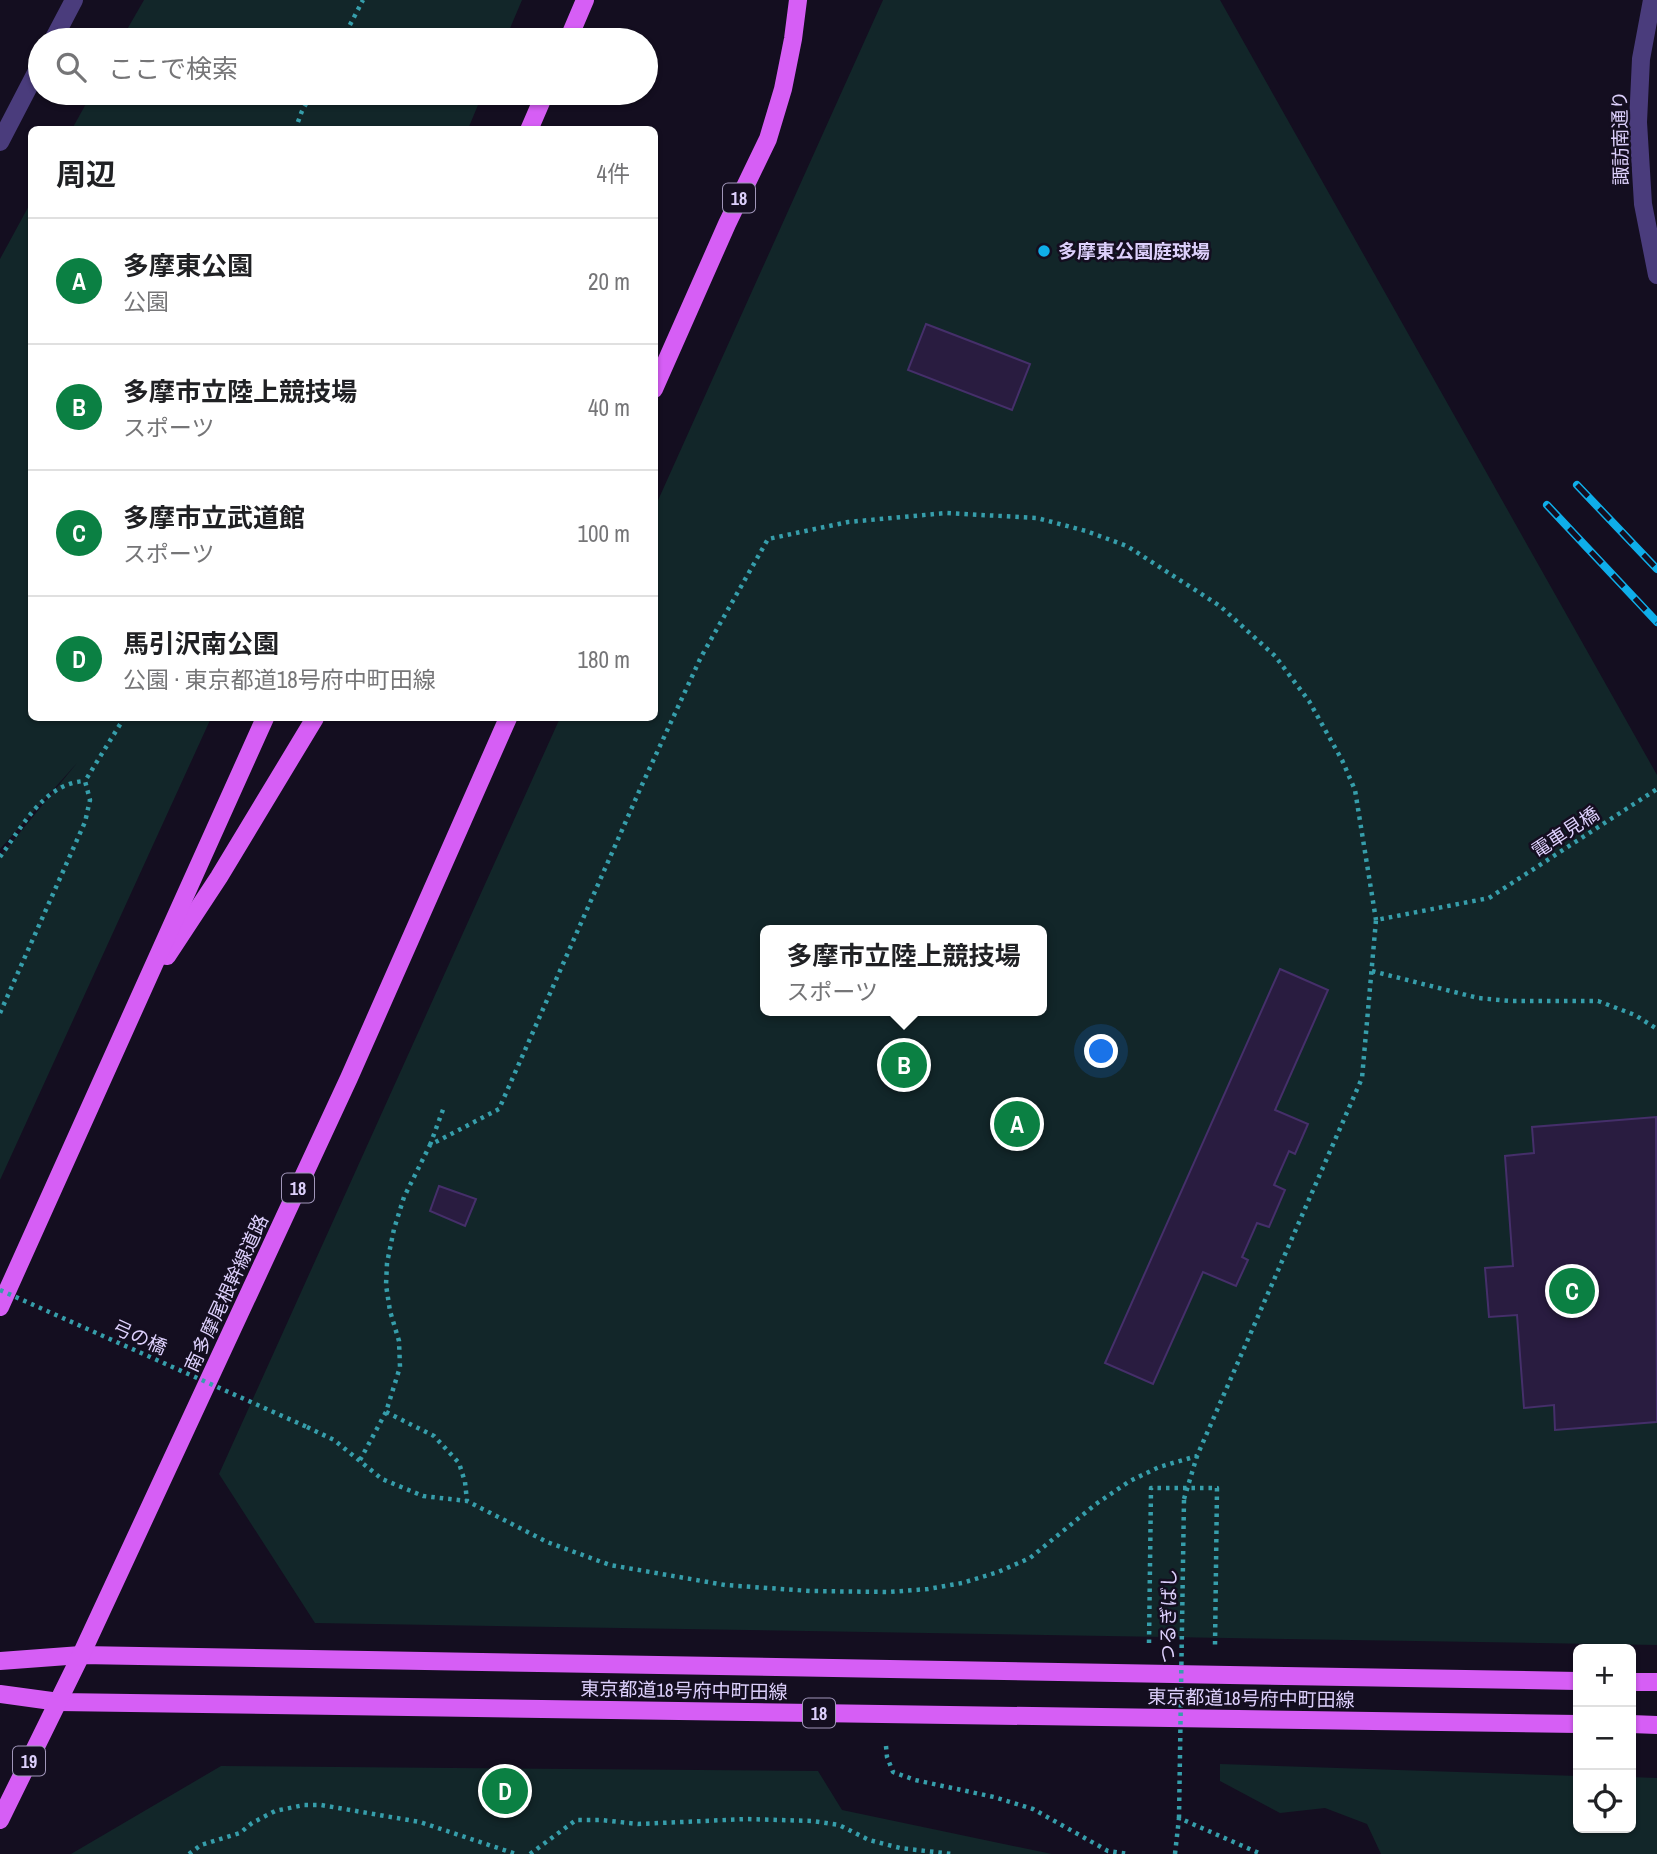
<!DOCTYPE html>
<html lang="ja">
<meta charset="utf-8">
<style>
body{margin:0;font-family:"Archivo Narrow","Noto Sans JP",sans-serif;background:#f6f6f6;color:#202124}
.controls{position:absolute;right:21px;bottom:21px;display:grid;overflow:hidden;border-radius:10px;box-shadow:0 2px 5px #0004}
.controls button{width:63px;height:63px;display:grid;place-items:center;padding:0;border:0;border-bottom:2px solid #e0e0e0;background:#fff;color:#202124;font:35px sans-serif}
.you{position:absolute;left:1102px;top:1052px;width:24px;height:24px;margin:-18px;border:5px solid #fff;border-radius:50%;background:#1a73e8;box-shadow:0 0 0 10px #1a73e833}
.badge{display:grid;place-items:center;width:46px;height:46px;border-radius:50%;background:#0b8043;color:#fff;font-size:23px;font-weight:700}
.pin{position:absolute;translate:-50% -50%;border:4px solid #fff;box-shadow:0 2px 7px #0006}
.popup{position:absolute;left:760px;top:925px;width:287px;height:91px;box-sizing:border-box;display:grid;place-content:center;border-radius:10px;background:#fff;filter:drop-shadow(0 2px 5px #0005);font-size:23px;white-space:nowrap;color:#757577}
.popup b{font-size:26px;color:#202124}
.popup::after{content:'';position:absolute;left:50%;top:100%;margin-left:-14px;border:14px solid transparent;border-top-color:#fff}
.list{margin:0;padding:0;list-style:none}
h2{display:flex;justify-content:space-between;align-items:center;height:91px;margin:0;padding:0 28px;font-size:30px}
h2 small{font-size:23px;font-weight:400;color:#757577}
.list li{display:grid;grid-template-columns:46px 1fr auto;gap:21px;align-items:center;box-sizing:border-box;height:126px;padding:0 28px;border-top:2px solid #e0e0e0}
.list b{display:block;font-size:26px;white-space:nowrap}
.list p{margin:0;font-size:23px;white-space:nowrap;color:#757577}
.list em{font-size:23px;font-style:normal;color:#757577}
.icon{flex:none;width:38px;height:38px;fill:none;stroke:currentColor;stroke-width:2;stroke-linecap:round;stroke-linejoin:round}
.map{position:relative;flex:none;width:1657px;height:1854px;overflow:hidden}
.search{position:absolute;background:#fff;box-shadow:0 2px 5px #0004;left:28px;top:28px;width:630px;height:77px;display:flex;align-items:center;gap:18px;box-sizing:border-box;padding:0 24px;border-radius:38px;color:#757577;font-size:26px}
.panel{position:absolute;background:#fff;box-shadow:0 2px 5px #0004;left:28px;top:126px;width:630px;height:595px;border-radius:10px}
.map>svg:first-child{display:block}
.green{fill:#122629;fill-rule:evenodd}
.building{fill:#291c40;stroke:#452f6a;stroke-width:2}
.lines{fill:none;stroke-linecap:round;stroke-linejoin:round}
.path{stroke:#369eab;stroke-width:4.5;stroke-dasharray:3.5 5;stroke-linecap:butt}
.tertiary{stroke:#4a3c7c;stroke-width:18}
.primary{stroke:#d65ef5;stroke-width:18}
.rail-casing{stroke:#0faee9;stroke-width:8}
.rail{stroke:#140e20;stroke-width:5;stroke-dasharray:16;stroke-linecap:butt}
.path-bridge{stroke:#369eab;stroke-width:4.5;stroke-dasharray:3.5 5;stroke-linecap:butt}
.poi-dot{fill:#0faee9;stroke:#140e20;stroke-width:2.5}
.labels{text-anchor:middle;dominant-baseline:central;stroke-width:5;stroke-linejoin:round;paint-order:stroke}
.shield{fill:#140e20;stroke:#a196ba;stroke-width:2}
.shield-label{font-size:18px;font-weight:bold;fill:#ddd0fc}
.street-label{font-size:19px;fill:#ddd0fc;stroke:#140e20}
.poi-label{font-size:19px;font-weight:bold;fill:#ddd0fc;stroke:#140e20;text-anchor:start}
</style>
<div class="map">
<svg width="1657" height="1854" viewBox="0 0 1657 1854">
<rect width="100%" height="100%" fill="#140e20"/>
<g class="green">
<path d="M144 0H522L505 40H121Z"/>
<path d="M883 0H1220L1657 775V1645L315 1623 219 1474 560 718H654L655 507ZM766 930H1042V1011H766Z"/>
<path d="M92 93H483L468 129H72Z"/>
<path d="M31 202 32 718H211L0 1180V857L77 763 0 849V259Z"/>
<path d="M1220 1764 1578 1776V1828H1631V1777L1657 1778V1854H1381L1367 1824 1325 1808 1280 1813 1220 1781Z"/>
<path d="M221 1766 818 1771 842 1810 1052 1854H71Z"/>
</g>
<g class="building">
<path d="M926 324 1030 364 1012 410 908 370Z"/>
<path d="M1280 969 1328 990 1275 1110 1308 1124 1295 1154 1289 1151 1274 1185 1285 1190 1269 1227 1257 1223 1242 1257 1248 1260 1236 1286 1203 1272 1153 1384 1105 1363Z"/>
<path d="M1656 1117 1657 1422 1555 1430 1554 1405 1524 1408 1517 1315 1489 1317 1485 1268 1513 1266 1505 1156 1534 1153 1532 1127Z"/>
<path d="M439 1186 476 1199 465 1226 430 1211Z"/>
</g>
<g class="lines">
<g class="path">
<path d="M342 40 363 0"/>
<path d="M295 130 302 111 312 93"/>
<path d="M0 857C22 827 44 783 85 781"/>
<path d="M1372 971 1478 998 1511 1001H1598L1635 1015 1657 1029"/>
<path d="M0 1013 85 822 90 800 85 781 124 718"/>
<path d="M430 1145 444 1107"/>
<path d="M386 1412 434 1436 459 1463 465 1482 467 1501"/>
<path d="M307 1427 334 1440 382 1479 423 1496 467 1501 547 1542 610 1565 725 1585 810 1591 889 1592 928 1589 962 1583 998 1572 1030 1558 1096 1504 1130 1481 1159 1467 1197 1456"/>
<path d="M360 1460 386 1412 400 1367 399 1341 390 1311 386 1285 387 1263 394 1229 404 1197 430 1145 499 1109 641 787 701 657 768 539 848 522 946 513 1037 518 1086 531 1127 546 1220 606 1275 656 1309 701 1342 760 1355 790 1376 920"/>
<path d="M1184 1499 1197 1456 1362 1078 1376 920 1489 898"/>
<path d="M1149 1643 1151 1488H1217L1215 1645"/>
<path d="M886 1746 887 1757 893 1772 915 1780 994 1797 1033 1809 1108 1851 1129 1854"/>
<path d="M189 1854 201 1845 240 1833 252 1823 275 1811 304 1805H321L420 1822 516 1854"/>
<path d="M530 1854 576 1820H601L638 1824 747 1819 812 1821 839 1825 869 1840 900 1848 952 1854"/>
<path d="M1175 1854 1179 1818 1261 1854"/>
</g>
<g class="tertiary">
<path d="M1652 0 1641 59 1638 122 1643 204 1657 275"/>
<path d="M53 40 74 0"/>
<path d="M0 142 40 65"/>
</g>
<g class="primary">
<path d="M568 40 585 0"/>
<path d="M529 130 545 93"/>
<path d="M654 389 727 224 768 139 783 89 793 39 798 0"/>
<path d="M167 956 219 877 315 718"/>
<path d="M0 1307 265 718"/>
<path d="M0 1661 81 1655 1578 1681"/>
<path d="M1631 1682H1657"/>
<path d="M0 1694 59 1702 1578 1724"/>
<path d="M1631 1724 1657 1725"/>
<path d="M0 1820 81 1655 349 1078 508 718"/>
</g>
<defs>
<g id="rail">
<path d="M1577 485 1657 569"/>
<path d="M1547 505 1657 622"/>
</g>
</defs>
<use href="#rail" class="rail-casing"/>
<use href="#rail" class="rail"/>
<g class="path-bridge">
<path d="M1489 898 1657 789"/>
<path d="M0 1290 307 1427"/>
<path d="M1179 1818 1184 1499"/>
</g>
</g>
<circle class="poi-dot" cx="1044" cy="251" r="7"/>
<g class="labels">
<g class="shield">
<rect x="723" y="183.5" width="32" height="29" rx="5"/>
<rect x="282" y="1173.5" width="32" height="29" rx="5"/>
<rect x="803" y="1698.5" width="32" height="29" rx="5"/>
<rect x="13" y="1746.5" width="32" height="29" rx="5"/>
</g>
<g class="shield-label">
<text x="739" y="198">18</text>
<text x="298" y="1188">18</text>
<text x="819" y="1713">18</text>
<text x="29" y="1761">19</text>
</g>
<g class="street-label">
<text transform="translate(1620 138) rotate(-91)">諏訪南通り</text>
<text transform="translate(1565 832) rotate(-33)">電車見橋</text>
<text transform="translate(226 1293) rotate(-65)">南多摩尾根幹線道路</text>
<text transform="translate(140 1337) rotate(24)">弓の橋</text>
<text transform="translate(1168 1616) rotate(-89)">つるぎばし</text>
<text transform="translate(684 1690) rotate(1)">東京都道18号府中町田線</text>
<text transform="translate(1251 1698) rotate(1)">東京都道18号府中町田線</text>
</g>
<g class="poi-label">
<text x="1058" y="251">多摩東公園庭球場</text>
</g>
</g>
</svg>
<div class="controls">
<button>+</button>
<button>−</button>
<button><svg class="icon" aria-label="locate" viewBox="0 0 24 24"><circle cx="12" cy="12" r="6"/><path d="M12 2v4M12 18v4M2 12h4M18 12h4"/></svg></button>
</div>
<div class="you"></div>
<div class="pin badge" style="left:1017px;top:1124px">A</div>
<div class="pin badge" style="left:904px;top:1065px">B</div>
<div class="popup"><b>多摩市立陸上競技場</b>スポーツ</div>
<div class="pin badge" style="left:1572px;top:1291px">C</div>
<div class="pin badge" style="left:505px;top:1791px">D</div>
<div class="search"><svg class="icon" aria-label="search" viewBox="0 0 24 24"><circle cx="10" cy="10" r="6"/><path d="M15 15l6 6"/></svg>ここで検索</div>
<section class="panel">
<h2>周辺<small>4件</small></h2>
<ul class="list">
<li><span class="badge">A</span><div><b>多摩東公園</b><p>公園</p></div><em>20 m</em></li>
<li><span class="badge">B</span><div><b>多摩市立陸上競技場</b><p>スポーツ</p></div><em>40 m</em></li>
<li><span class="badge">C</span><div><b>多摩市立武道館</b><p>スポーツ</p></div><em>100 m</em></li>
<li><span class="badge">D</span><div><b>馬引沢南公園</b><p>公園 · 東京都道18号府中町田線</p></div><em>180 m</em></li>
</ul>
</section>
</div>
